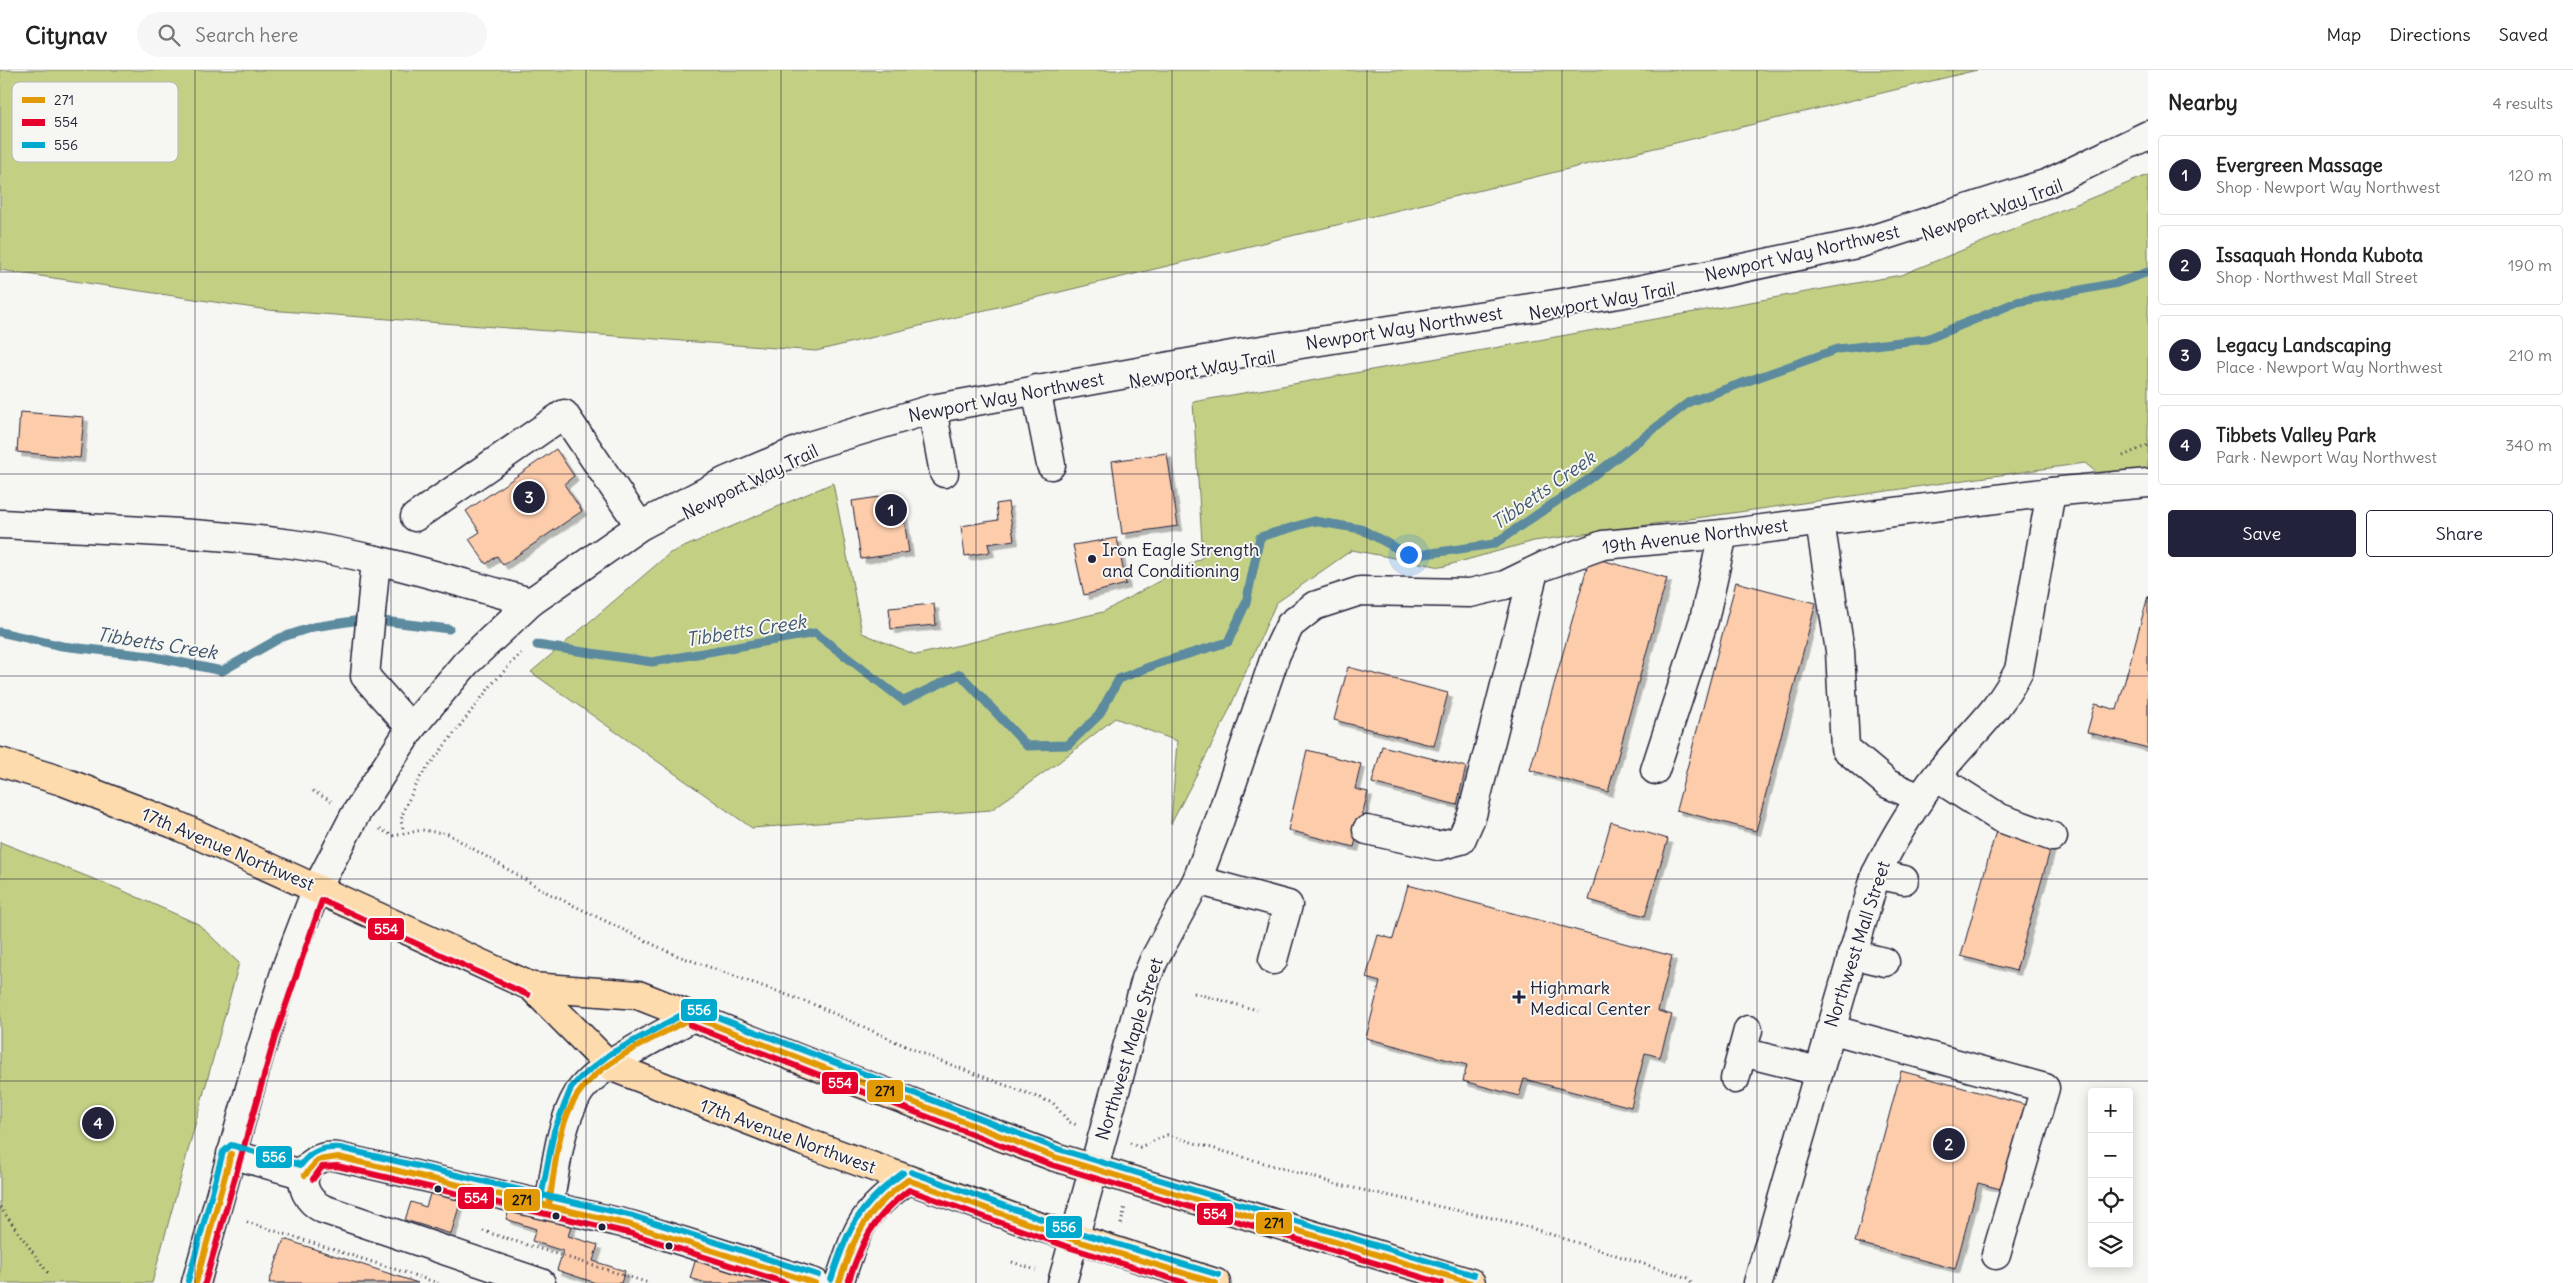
<!DOCTYPE html>
<meta charset="utf-8">
<style>
body{margin:0;font-family:Delius,sans-serif;background:#f6f6f6;color:#222}
.controls{position:absolute;right:15px;bottom:15px;display:grid;overflow:hidden;border-radius:5px;box-shadow:0 2px 12px #0003}
.controls button{width:45px;height:45px;display:grid;place-items:center;padding:0;border:0;border-bottom:1px solid #e0e0e0;background:#fff;color:#222;font:25px sans-serif}
.you{position:absolute;left:1408px;top:484px;width:18px;height:18px;margin:-12px;border:4px solid #fff;border-radius:50%;background:#1a73e8;box-shadow:0 0 0 8px #1a73e833}
.badge{display:grid;place-items:center;width:32px;height:32px;border-radius:50%;background:#22223b;color:#fff;font-size:16px;font-weight:700}
.pin{position:absolute;translate:-50% -50%;border:2px solid #fff;box-shadow:0 1px 5px #0006}
.list{margin:0;padding:0;list-style:none}
h2{display:flex;justify-content:space-between;align-items:center;height:65px;margin:0;padding:0 20px;font-size:21px}
h2 small{font-size:16px;font-weight:400;color:#767676}
.list li{display:grid;grid-template-columns:32px 1fr auto;gap:15px;align-items:center;box-sizing:border-box;height:80px;margin:0 10px 10px;padding:0 10px;border:1px solid #e0e0e0;border-radius:5px}
.list b{display:block;font-size:19px;white-space:nowrap}
.list p{margin:0;font-size:16px;white-space:nowrap;color:#767676}
.list em{font-size:16px;font-style:normal;color:#767676}
.actions{display:flex;gap:10px;padding:15px 20px}
.actions a{flex:1;padding:11px 0;border:1px solid #22223b;border-radius:5px;text-align:center;font-size:18px;color:#22223b}
.actions .main{background:#22223b;color:#fff}
.icon{flex:none;width:28px;height:28px;fill:none;stroke:currentColor;stroke-width:2;stroke-linecap:round;stroke-linejoin:round}
.map{position:relative;flex:none;width:2148px;height:1213px;overflow:hidden}
header{display:flex;align-items:center;gap:30px;box-sizing:border-box;height:70px;padding:0 25px;background:#fff;border-bottom:1px solid #e0e0e0}
header strong{font-size:24px}
nav{display:flex;gap:28px;margin-inline-start:auto;font-size:18px}
.search{width:350px;height:45px;background:#f6f6f6;display:flex;align-items:center;gap:12px;box-sizing:border-box;padding:0 18px;border-radius:28px;color:#767676;font-size:19px}
main{display:flex}
aside{flex:1;background:#fff}
.map>svg:first-child{display:block}
.green{fill:#c3d084;stroke:#727960}
.lines{fill:none;stroke-linecap:round;stroke-linejoin:round}
.stream{stroke:#5c8a9f;stroke-width:9}
.building{fill:#fcccab;stroke:#22223b;filter:url(#shadow)}
.minor-casing{stroke:#22223b;stroke-width:31}
.major-casing{stroke:#22223b;stroke-width:31}
.path{stroke:#22223b;stroke-width:3;stroke-dasharray:1 4;stroke-linecap:butt}
.minor{stroke:#f6f6f2;stroke-width:28}
.major{stroke:#fedbac;stroke-width:28}
.bus-1-casing{stroke:#f6f6f2;stroke-width:10}
.bus-2-casing{stroke:#f6f6f2;stroke-width:10}
.bus-3-casing{stroke:#f6f6f2;stroke-width:10}
.bus-1{stroke:#e29906;stroke-width:6}
.bus-2{stroke:#e4002b;stroke-width:6}
.bus-3{stroke:#00a9ce;stroke-width:6}
.grid{fill:none;stroke:#22223b;stroke-width:1;stroke-opacity:0.55}
.poi-dot{fill:#22223b;stroke:#f6f6f2;stroke-width:2}
.labels{text-anchor:middle;dominant-baseline:central;stroke-width:4;stroke-linejoin:round;paint-order:stroke}
.street-label{font-size:18px;fill:#22223b;stroke:#f6f6f2}
.poi-label{font-size:18px;fill:#22223b;stroke:#f6f6f2;text-anchor:start}
.water-label{font-size:19px;font-style:italic;fill:#3f566d;stroke:#f6f6f2}
.key{fill:#f6f6f2;stroke:#b6b6bb;stroke-width:1}
.key-label{font-size:14px;fill:#22223b}
.line-badge{stroke:#f6f6f2;stroke-width:2}
.badge-label{font-size:14px;text-anchor:middle;font-weight:bold;fill:#fff}
.pale-badge-label{font-size:14px;text-anchor:middle;font-weight:bold;fill:#111}
</style>
<header>
<strong>Citynav</strong>
<div class="search"><svg class="icon" aria-label="search" viewBox="0 0 24 24"><circle cx="10" cy="10" r="6"/><path d="M15 15l6 6"/></svg>Search here</div>
<nav><a>Map</a><a>Directions</a><a>Saved</a></nav>
</header>
<main>
<div class="map">
<svg width="2148" height="1213" viewBox="0 0 2148 1213">
<defs>
<filter id="shadow"><feDropShadow dx="4.5" dy="4.5" stdDeviation="0" flood-color="#0004"/></filter>
</defs>
<rect width="100%" height="100%" fill="#f6f6f2"/>
<filter id="ink" filterUnits="userSpaceOnUse"><feTurbulence type="fractalNoise" baseFrequency=".02" numOctaves="2"/><feDisplacementMap in="SourceGraphic" scale="10" xChannelSelector="R" yChannelSelector="G"/><feConvolveMatrix kernelMatrix="1 2 1 2 8 2 1 2 1" color-interpolation-filters="sRGB"/></filter>
<g filter="url(#ink)">
<g class="green">
<path d="M0 0H1977L816 281 268 240 0 200Z"/>
<path d="M2148 105V413L2113 416 2085 393 1534 471 1441 497 1352 480 1276 533 1225 649 1171 754 1177 671 1115 648 1059 692 991 740 752 758 531 602 670 483 833 413 862 563 916 585 1103 542 1203 487 1193 332 1901 205Z"/>
<path d="M0 772 119 819 198 854 239 893 152 1213H0Z"/>
</g>
<g class="lines">
<g class="stream">
<path d="M0 562 62 576 150 586 222 601 280 568 313 557 367 549 449 559"/>
<path d="M537 575 652 592 815 563 904 631 960 604 1027 676 1068 675 1099 645 1119 609 1159 593 1228 572 1246 533 1260 467 1314 451 1361 459 1411 486 1494 474 1589 409 1689 332 1838 279 1927 269 2017 232 2117 213 2148 202"/>
</g>
</g>
<g class="building">
<path d="M20 342 84 347 80 388 17 382Z"/>
<path d="M556 379 574 406 564 414 582 441 503 495 497 486 486 494 469 469 480 462 466 441Z"/>
<path d="M1167 383 1178 456 1122 464 1112 391Z"/>
<path d="M900 424 909 482 861 489 852 431Z"/>
<path d="M1008 432 1014 470 988 474 990 482 965 486 961 456 998 450 996 434Z"/>
<path d="M1117 468 1126 514 1084 525 1073 475Z"/>
<path d="M1590 487 1667 508 1608 722 1530 700Z"/>
<path d="M1736 512 1816 533 1756 761 1676 740Z"/>
<path d="M2148 526V678L2087 662 2095 634 2117 640Z"/>
<path d="M934 534 936 555 891 559 889 538Z"/>
<path d="M1348 597 1448 623 1434 676 1334 650Z"/>
<path d="M1382 676 1466 697 1457 735 1372 713Z"/>
<path d="M1307 680 1361 694 1355 719 1368 722 1354 777 1288 760Z"/>
<path d="M1611 752 1668 769 1645 846 1589 830Z"/>
<path d="M1996 761 2051 777 2016 901 1961 886Z"/>
<path d="M1408 815 1672 886 1658 941 1672 945 1660 987 1645 983 1631 1037 1524 1009 1519 1026 1463 1011 1467 995 1366 968 1380 912 1366 908 1378 865 1393 869Z"/>
<path d="M1901 1001 2026 1035 2004 1120 1978 1113 1955 1199 1855 1172Z"/>
<path d="M431 1121 461 1130 451 1164 405 1150 411 1132 426 1137Z"/>
<path d="M513 1128 574 1148 568 1166 598 1175 593 1191 625 1201 621 1213H596L557 1200 563 1181 532 1171 536 1159 506 1149Z"/>
<path d="M284 1169 418 1213H269Z"/>
<path d="M697 1185 772 1213H706L690 1208Z"/>
</g>
<g class="lines">
<defs>
<g id="minor">
<path d="M1036 319 1051 395"/>
<path d="M932 339 944 403"/>
<path d="M415 447 564 344 640 456"/>
<path d="M1820 452 1840 581 1845 678 1888 714 1920 728"/>
<path d="M0 454C97 459 195 461 292 474 373 485 453 511 531 532"/>
<path d="M376 490 365 606 411 658"/>
<path d="M1655 700 1704 550 1723 464"/>
<path d="M1936 707 2000 748 2053 767"/>
<path d="M1367 760 1438 776 1461 770 1472 745 1534 501"/>
<path d="M1876 804 1904 810"/>
<path d="M1197 810 1288 835 1273 890"/>
<path d="M1852 884 1885 892"/>
<path d="M1830 959 2045 1018 1996 1185"/>
<path d="M1742 982 1818 1001"/>
<path d="M1735 1009 1748 960"/>
<path d="M231 1084 305 1105"/>
<path d="M549 1135C556 1099 559 1056 578 1024 595 996 664 964 693 947"/>
<path d="M196 1213 259 986 288 893 317 818 355 745 411 658 466 593 531 532 640 456 726 411 809 376 932 339 1243 283 1619 224 1861 173 2048 113 2148 65"/>
<path d="M541 1213 323 1139C290 1122 302 1082 338 1087L631 1155 815 1213"/>
<path d="M839 1213C857 1160 860 1143 908 1110"/>
<path d="M1062 1213 1146 909 1154 890 1197 810 1218 755 1276 584 1290 555 1314 536 1360 521 1470 523 1505 515 1544 496 1603 475 1723 464 2051 422 2148 413"/>
<path d="M1758 1213 1876 804C1894 768 1914 734 1939 703 1969 665 1997 645 2019 600L2051 422"/>
</g>
<g id="major">
<path d="M0 692 62 711 174 754 532 917 638 925 837 1004 1055 1087 1471 1213"/>
<path d="M532 917 610 996 802 1071 1028 1153 1216 1213"/>
</g>
</defs>
<use href="#minor" class="minor-casing"/>
<use href="#major" class="major-casing"/>
<g class="path">
<path d="M2123 386 2148 375"/>
<path d="M313 721 331 731"/>
<path d="M380 759 393 766 422 760 448 764 548 823 673 884 815 935 930 987 1053 1033 1069 1052 1077 1055"/>
<path d="M404 763 401 751 404 739 421 706 493 613 521 583"/>
<path d="M1194 923 1257 940"/>
<path d="M1130 1073 1140 1077 1167 1065 1340 1115 1515 1153 1688 1208 1692 1213"/>
<path d="M0 1137 48 1203"/>
<path d="M247 1152 438 1213"/>
<path d="M1121 1154 1125 1136"/>
<path d="M483 1161 649 1213"/>
<path d="M1012 1192 1036 1200"/>
</g>
<use href="#minor" class="minor"/>
<use href="#major" class="major"/>
<defs>
<g id="bus-1">
<path d="M693 947 1055 1087 1471 1213"/>
<path d="M305 1105 318 1090 338 1087 631 1155 815 1213"/>
<path d="M908 1110 1074 1170 1216 1213"/>
<path d="M549 1135C555 1099 557 1055 578 1024 601 990 658 967 693 947"/>
<path d="M196 1213 231 1084"/>
<path d="M839 1213C856 1163 864 1142 908 1110"/>
</g>
<g id="bus-2">
<path d="M690 955 1052 1095 1441 1213"/>
<path d="M313 1109 322 1097 337 1096 629 1163 786 1213"/>
<path d="M205 1213 275 967 322 830 528 925"/>
<path d="M848 1213C862 1171 873 1147 909 1120L1071 1178 1186 1213"/>
</g>
<g id="bus-3">
<path d="M911 1102 1077 1162 1219 1205"/>
<path d="M540 1133 554 1061 571 1018 581 1007 610 984 694 938 1058 1079 1474 1205"/>
<path d="M831 1210C848 1158 858 1136 903 1103"/>
<path d="M188 1211 223 1082 231 1075 301 1095C311 1081 323 1077 340 1078L633 1146 818 1205"/>
</g>
</defs>
<use href="#bus-1" class="bus-1-casing"/>
<use href="#bus-2" class="bus-2-casing"/>
<use href="#bus-3" class="bus-3-casing"/>
<use href="#bus-1" class="bus-1"/>
<use href="#bus-2" class="bus-2"/>
<use href="#bus-3" class="bus-3"/>
</g>
</g>
<path class="grid" d="M195 0V1213M391 0V1213M586 0V1213M781 0V1213M976 0V1213M1172 0V1213M1367 0V1213M1562 0V1213M1757 0V1213M1953 0V1213M0 202H2148M0 404H2148M0 606H2148M0 809H2148M0 1011H2148"/>
<g class="poi-dot">
<circle cx="1092" cy="489" r="5"/>
<path d="M1516.5 919.5h5v5h5v5h-5v5h-5v-5h-5v-5h5z"/>
<circle cx="438" cy="1119" r="4.5"/>
<circle cx="556" cy="1146" r="4.5"/>
<circle cx="602" cy="1157" r="4.5"/>
<circle cx="669" cy="1176" r="4.5"/>
</g>
<g class="labels">
<g class="street-label">
<text transform="translate(1992 140) rotate(-20)">Newport Way Trail</text>
<text transform="translate(1802 183) rotate(-13)">Newport Way Northwest</text>
<text transform="translate(1602 231) rotate(-10)">Newport Way Trail</text>
<text transform="translate(1404 258) rotate(-9)">Newport Way Northwest</text>
<text transform="translate(1202 299) rotate(-10)">Newport Way Trail</text>
<text transform="translate(1006 327) rotate(-11)">Newport Way Northwest</text>
<text transform="translate(750 412) rotate(-26)">Newport Way Trail</text>
<text transform="translate(1695 466) rotate(-7)">19th Avenue Northwest</text>
<text transform="translate(228 779) rotate(23)">17th Avenue Northwest</text>
<text transform="translate(1857 874) rotate(-72)">Northwest Mall Street</text>
<text transform="translate(1129 979) rotate(-73)">Northwest Maple Street</text>
<text transform="translate(788 1066) rotate(20)">17th Avenue Northwest</text>
</g>
<g class="poi-label">
<text x="1102" y="479">Iron Eagle Strength<tspan x="1102" dy="21">and Conditioning</tspan></text>
<text x="1530" y="917">Highmark<tspan x="1530" dy="21">Medical Center</tspan></text>
</g>
<g class="water-label">
<text transform="translate(1543 420) rotate(-35)">Tibbetts Creek</text>
<text transform="translate(746 560) rotate(-9)">Tibbetts Creek</text>
<text transform="translate(157 573) rotate(9)">Tibbetts Creek</text>
</g>
</g>
<rect x="12" y="12" width="166" height="80" rx="8" class="key"/>
<rect x="22" y="27" width="23" height="6" fill="#e29906"/>
<rect x="22" y="49" width="23" height="7" fill="#e4002b"/>
<rect x="22" y="72" width="23" height="6" fill="#00a9ce"/>
<g class="key-label">
<text x="54" y="35">271</text>
<text x="54" y="57">554</text>
<text x="54" y="80">556</text>
</g>
<g class="line-badge">
<rect x="367" y="847" width="38" height="24" rx="5" fill="#e4002b"/>
<rect x="680" y="928" width="38" height="24" rx="5" fill="#00a9ce"/>
<rect x="821" y="1001" width="38" height="24" rx="5" fill="#e4002b"/>
<rect x="866" y="1009" width="38" height="24" rx="5" fill="#e29906"/>
<rect x="255" y="1075" width="38" height="24" rx="5" fill="#00a9ce"/>
<rect x="457" y="1116" width="38" height="24" rx="5" fill="#e4002b"/>
<rect x="503" y="1118" width="38" height="24" rx="5" fill="#e29906"/>
<rect x="1196" y="1132" width="38" height="24" rx="5" fill="#e4002b"/>
<rect x="1255" y="1141" width="38" height="24" rx="5" fill="#e29906"/>
<rect x="1045" y="1145" width="38" height="24" rx="5" fill="#00a9ce"/>
</g>
<g class="badge-label">
<text x="386" y="864">554</text>
<text x="699" y="945">556</text>
<text x="840" y="1018">554</text>
<text x="274" y="1092">556</text>
<text x="476" y="1133">554</text>
<text x="1215" y="1149">554</text>
<text x="1064" y="1162">556</text>
</g>
<g class="pale-badge-label">
<text x="885" y="1026">271</text>
<text x="522" y="1135">271</text>
<text x="1274" y="1158">271</text>
</g>
</svg>
<div class="controls">
<button>+</button>
<button>−</button>
<button><svg class="icon" aria-label="locate" viewBox="0 0 24 24"><circle cx="12" cy="12" r="6"/><path d="M12 2v4M12 18v4M2 12h4M18 12h4"/></svg></button>
<button><svg class="icon" aria-label="layers" viewBox="0 0 24 24"><path d="M12 4l9 5-9 5-9-5zM3 14l9 5 9-5"/></svg></button>
</div>
<div class="you"></div>
<div class="pin badge" style="left:891px;top:440px">1</div>
<div class="pin badge" style="left:1949px;top:1074px">2</div>
<div class="pin badge" style="left:529px;top:427px">3</div>
<div class="pin badge" style="left:98px;top:1053px">4</div>
</div>
<aside>
<h2>Nearby<small>4 results</small></h2>
<ul class="list">
<li><span class="badge">1</span><div><b>Evergreen Massage</b><p>Shop · Newport Way Northwest</p></div><em>120 m</em></li>
<li><span class="badge">2</span><div><b>Issaquah Honda Kubota</b><p>Shop · Northwest Mall Street</p></div><em>190 m</em></li>
<li><span class="badge">3</span><div><b>Legacy Landscaping</b><p>Place · Newport Way Northwest</p></div><em>210 m</em></li>
<li><span class="badge">4</span><div><b>Tibbets Valley Park</b><p>Park · Newport Way Northwest</p></div><em>340 m</em></li>
</ul>
<div class="actions"><a class="main">Save</a><a>Share</a></div>
</aside>
</main>
